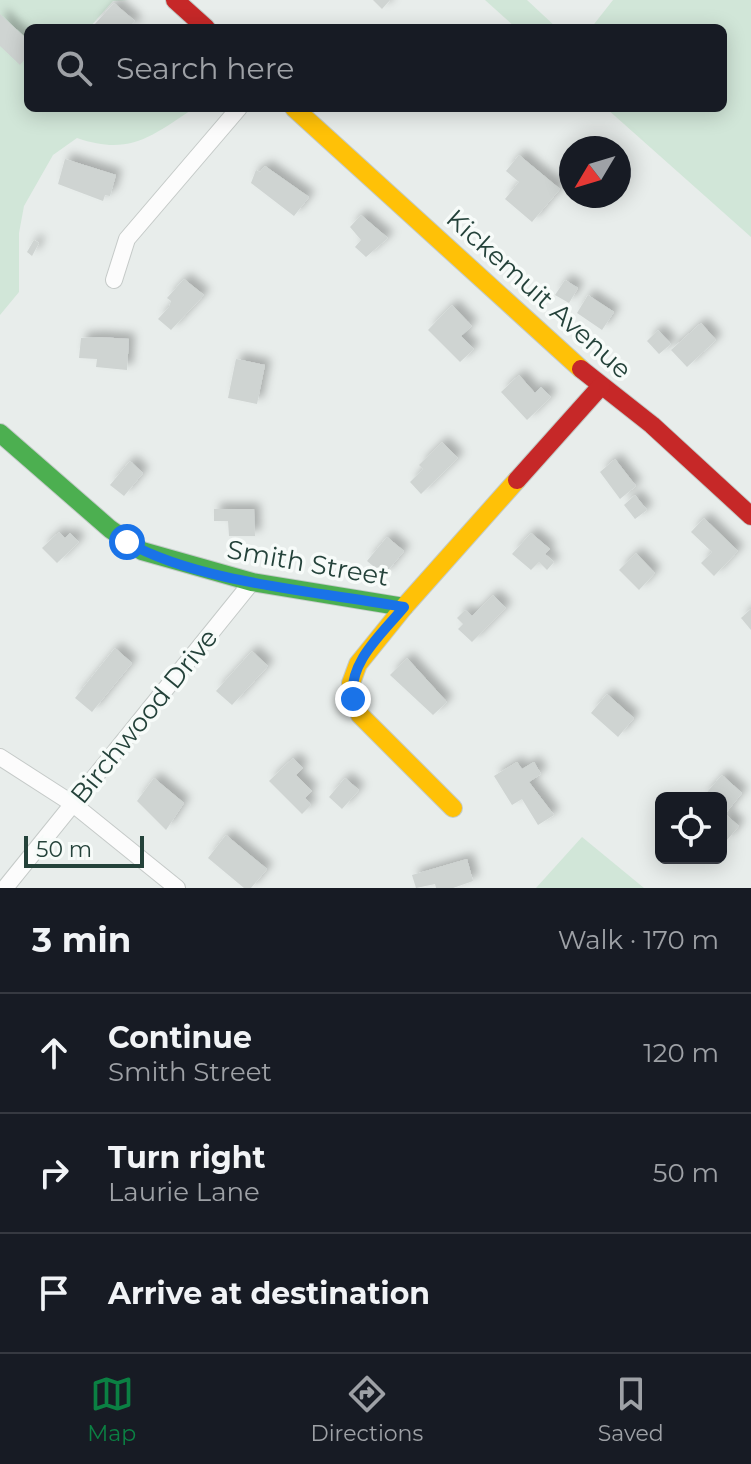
<!DOCTYPE html>
<meta charset="utf-8">
<style>
body{margin:0;font-family:Montserrat,sans-serif;background:#242831;color:#f1f3f6}
.controls{position:absolute;right:24px;bottom:24px;display:grid;overflow:hidden;border-radius:12px;box-shadow:0 4px 20px #0003}
.controls button{width:72px;height:72px;display:grid;place-items:center;padding:0;border:0;border-bottom:2px solid #363941;background:#171b24;color:#f1f3f6;font:40px sans-serif}
.compass{position:absolute;left:559px;top:136px;width:72px;height:72px;border-radius:50%;background:#171b24;box-shadow:0 4px 20px #0003;rotate:232deg}
.scale{position:absolute;left:24px;bottom:20px;width:120px;box-sizing:border-box;padding-left:8px;border:4px solid #24423a;border-top:0;font-size:22px;line-height:28px;white-space:nowrap;color:#24423a;-webkit-text-stroke:6px #f7fbf9;paint-order:stroke}
.stop{position:absolute;width:24px;height:24px;margin:-18px;border:6px solid #1a73e8;border-radius:50%;background:#fff}
.stop.end{background:#1a73e8;border-color:#fff;box-shadow:0 2px 8px #0008}
.list{margin:0;padding:0;list-style:none}
h2{display:flex;justify-content:space-between;align-items:center;height:104px;margin:0;padding:0 32px;font-size:34px}
h2 small{font-size:26px;font-weight:400;color:#9ea1a6}
.list li{display:grid;grid-template-columns:52px 1fr auto;gap:24px;align-items:center;box-sizing:border-box;height:120px;padding:0 32px;border-top:2px solid #363941}
.list b{display:block;font-size:30px;white-space:nowrap}
.list p{margin:0;font-size:26px;white-space:nowrap;color:#9ea1a6}
.list em{font-size:26px;font-style:normal;color:#9ea1a6}
.icon{flex:none;width:44px;height:44px;fill:none;stroke:currentColor;stroke-width:2;stroke-linecap:round;stroke-linejoin:round}
.map{position:relative;flex:none;width:751px;height:888px;overflow:hidden}
.search{position:absolute;background:#171b24;box-shadow:0 4px 20px #0003;left:24px;right:24px;top:24px;height:88px;display:flex;align-items:center;gap:20px;box-sizing:border-box;padding:0 28px;border-radius:12px;color:#9ea1a6;font-size:30px}
.sheet{height:464px;background:#171b24}
nav{display:flex;justify-content:space-around;align-items:center;box-sizing:border-box;height:112px;border-top:2px solid #363941;background:#171b24;font-size:22px;color:#9ea1a6}
nav a{display:grid;justify-items:center;gap:4px}
nav .on{color:#0b8043}
.map>svg:first-child{display:block}
.green{fill:#d1e6d8}
.building{fill:#cfd4d2;filter:url(#shadow)}
.lines{fill:none;stroke-linecap:round;stroke-linejoin:round}
.street-casing{stroke:#c5cac8;stroke-width:18}
.fast-casing{stroke:#c3cbc8;stroke-width:20}
.slow-casing{stroke:#c3cbc8;stroke-width:20}
.jam-casing{stroke:#c3cbc8;stroke-width:20}
.street{stroke:#fcfcfc;stroke-width:16}
.fast{stroke:#4caf50;stroke-width:18}
.slow{stroke:#ffc107;stroke-width:18}
.jam{stroke:#c62828;stroke-width:18}
.route{stroke:#1a73e8;stroke-width:10}
.labels{text-anchor:middle;dominant-baseline:central;stroke-width:7;stroke-linejoin:round;paint-order:stroke}
.street-label{font-size:26px;fill:#24423a;stroke:#f7fbf9}
</style>
<div class="map">
<svg width="751" height="888" viewBox="0 0 751 888">
<defs>
<filter id="shadow"><feDropShadow dx="6" dy="-6" stdDeviation="4" flood-color="#0004"/></filter>
</defs>
<rect width="100%" height="100%" fill="#e8edeb"/>
<g class="green">
<path d="M0 0H129L113 1 89 28H28V108H194C151 137 129 156 77 138L53 155 24 206 19 233V292L0 315Z"/>
<path d="M485 0H527L557 28H516Z"/>
<path d="M613 0H751V237L606 108H723V28H591Z"/>
<path d="M582 837 644 888H536Z"/>
</g>
<g class="building">
<path d="M373 0H390L382 9Z"/>
<path d="M114 3 135 21 132 24 137 28 94 25Z"/>
<path d="M0 14 28 40V56L20 65 0 46Z"/>
<path d="M519 155 560 189 532 222 505 199 519 182 506 171Z"/>
<path d="M65 159 116 175 110 196 105 195 103 201 58 184Z"/>
<path d="M265 166 309 197 294 216 251 183 256 170 260 172Z"/>
<path d="M361 215 388 238 366 257 355 247 361 240 350 227Z"/>
<path d="M34 240 39 243 32 256 27 252Z"/>
<path d="M184 279 204 295 171 330 158 319 169 307 171 301 167 298Z"/>
<path d="M565 280 578 288 569 303 555 295Z"/>
<path d="M588 295 614 312 602 330 577 313Z"/>
<path d="M452 305 472 326 461 336 474 349 460 362 428 330Z"/>
<path d="M701 323 716 340 687 367 671 350Z"/>
<path d="M658 330 671 344 659 354 647 341Z"/>
<path d="M99 337 129 339 127 370 96 367 97 359 79 358 81 338Z"/>
<path d="M236 359 265 365 257 404 228 398Z"/>
<path d="M519 375 535 393 541 387 551 397 527 420 501 392Z"/>
<path d="M442 442 458 458 421 494 410 482 423 469 419 465Z"/>
<path d="M615 459 636 486 620 499 600 472Z"/>
<path d="M130 461 143 473 124 496 110 485Z"/>
<path d="M635 495 647 510 635 519 624 505Z"/>
<path d="M214 509H254L255 536H229L228 521H214Z"/>
<path d="M704 518 738 551 714 576 701 563 712 552 691 532Z"/>
<path d="M59 532 65 538 70 533 79 542 57 563 42 548Z"/>
<path d="M531 533 550 549 545 554 554 562 547 570 539 562 531 570 512 554Z"/>
<path d="M387 537 404 551 384 575 367 561Z"/>
<path d="M636 553 655 573 639 590 619 570Z"/>
<path d="M493 595 506 608 472 642 458 629 463 624 457 618 465 610 472 616Z"/>
<path d="M751 609V630L741 618Z"/>
<path d="M115 648 132 663 92 712 75 698Z"/>
<path d="M252 651 268 666 232 705 216 691Z"/>
<path d="M407 658 447 702 433 715 390 675Z"/>
<path d="M607 694 634 718 618 737 591 713Z"/>
<path d="M293 758 303 768 296 775 312 791 305 798 311 805 302 814 269 781Z"/>
<path d="M517 762 522 769 534 762 541 774 529 782 554 815 538 825 522 799 512 805 494 776Z"/>
<path d="M722 775 742 793 725 814 739 826 726 841 721 836V798H702Z"/>
<path d="M154 778 184 803 166 830 137 801Z"/>
<path d="M345 778 359 790 342 809 329 797Z"/>
<path d="M226 835 267 869 251 888H244L208 858Z"/>
<path d="M467 859 473 881 453 888H436L435 884 416 888 412 875Z"/>
</g>
<g class="lines">
<defs>
<g id="street">
<path d="M114 280 127 239 239 108"/>
<path d="M0 757 73 804 177 888"/>
<path d="M5 888 252 582"/>
</g>
<path id="fast" d="M0 433 110 529 142 551 252 582 404 607"/>
<g id="slow">
<path d="M294 108 581 369"/>
<path d="M453 808 360 715 351 683 358 664 404 607 517 480"/>
</g>
<g id="jam">
<path d="M175 0 206 28"/>
<path d="M581 369 652 425 751 516"/>
<path d="M517 480 601 386"/>
</g>
</defs>
<use href="#street" class="street-casing"/>
<use href="#fast" class="fast-casing"/>
<use href="#slow" class="slow-casing"/>
<use href="#jam" class="jam-casing"/>
<use href="#street" class="street"/>
<use href="#fast" class="fast"/>
<use href="#slow" class="slow"/>
<use href="#jam" class="jam"/>
</g>
<g class="lines">
<path class="route" d="M127 542C198 583 322 592 404 607 382 634 348 662 353 699"/>
</g>
<g class="labels">
<g class="street-label">
<text transform="translate(539 294) rotate(42)">Kickemuit Avenue</text>
<text transform="translate(308 563) rotate(10)">Smith Street</text>
<text transform="translate(144 716) rotate(-51)">Birchwood Drive</text>
</g>
</g>
</svg>
<div class="controls">
<button><svg class="icon" aria-label="locate" viewBox="0 0 24 24"><circle cx="12" cy="12" r="6"/><path d="M12 2v4M12 18v4M2 12h4M18 12h4"/></svg></button>
</div>
<svg class="compass" viewBox="-18 -18 36 36"><path d="M0-13l5 13h-10z" fill="#e53935"/><path d="M0 13l5-13h-10z" fill="#9ea1a6"/></svg>
<div class="scale">50 m</div>
<div class="stop" style="left:127px;top:542px"></div>
<div class="stop end" style="left:353px;top:699px"></div>
<div class="search"><svg class="icon" aria-label="search" viewBox="0 0 24 24"><circle cx="10" cy="10" r="6"/><path d="M15 15l6 6"/></svg>Search here</div>
</div>
<section class="sheet">
<h2>3 min<small>Walk · 170 m</small></h2>
<ul class="list">
<li><svg class="icon" aria-label="ahead" viewBox="0 0 24 24"><path d="M12 20V5M6 11l6-6 6 6"/></svg><div><b>Continue</b><p>Smith Street</p></div><em>120 m</em></li>
<li><svg class="icon" aria-label="right" viewBox="0 0 24 24"><path d="M7 20v-9h11M14 6l5 5-5 5"/></svg><div><b>Turn right</b><p>Laurie Lane</p></div><em>50 m</em></li>
<li><svg class="icon" aria-label="arrive" viewBox="0 0 24 24"><path d="M6 21V4h12l-3 4 3 4H6"/></svg><div><b>Arrive at destination</b></div></li>
</ul>
</section>
<nav>
<a class="on"><svg class="icon" aria-label="map" viewBox="0 0 24 24"><path d="M3 6l6-2 6 2 6-2v14l-6 2-6-2-6 2zM9 4v14M15 6v14"/></svg>Map</a>
<a><svg class="icon" aria-label="directions" viewBox="0 0 24 24"><path d="M12 3l9 9-9 9-9-9zM9 14v-3h6M13 9l2 2-2 2"/></svg>Directions</a>
<a><svg class="icon" aria-label="saved" viewBox="0 0 24 24"><path d="M7 4h10v16l-5-4-5 4z"/></svg>Saved</a>
</nav>
